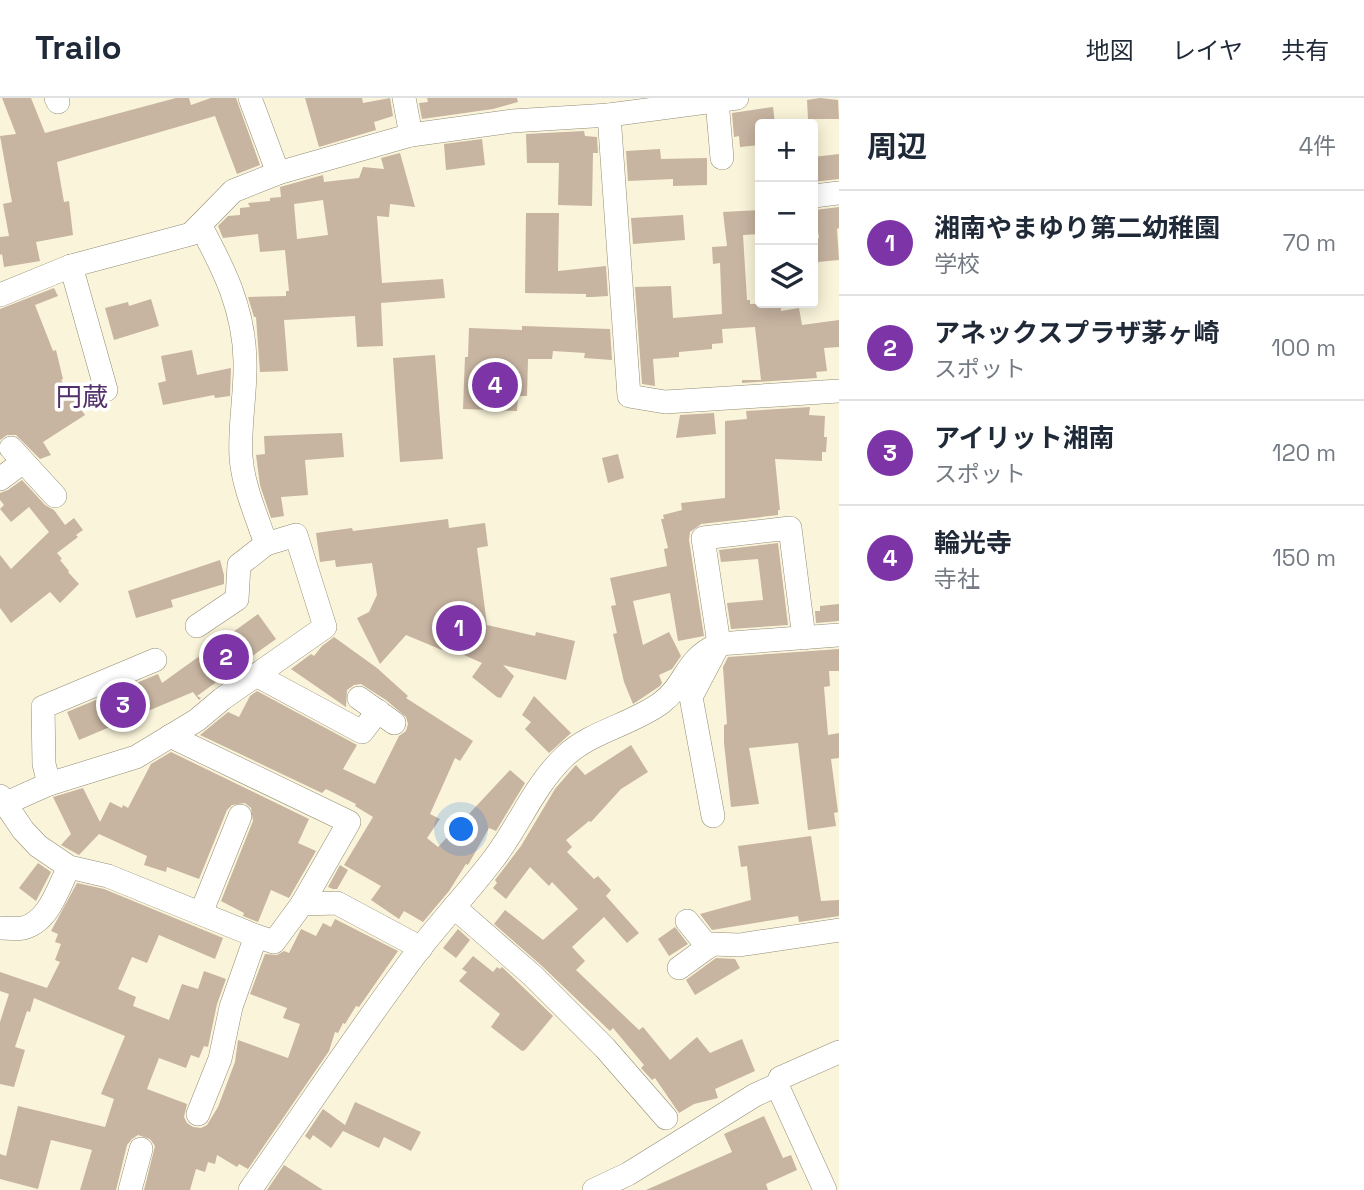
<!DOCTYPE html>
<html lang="ja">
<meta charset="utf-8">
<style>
body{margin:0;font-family:"Space Grotesk","Noto Sans JP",sans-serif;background:#f6f6f7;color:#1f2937}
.controls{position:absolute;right:21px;top:21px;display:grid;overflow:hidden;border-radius:7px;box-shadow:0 4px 18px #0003}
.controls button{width:63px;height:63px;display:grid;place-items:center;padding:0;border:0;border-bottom:2px solid #e0e1e3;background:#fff;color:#1f2937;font:35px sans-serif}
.you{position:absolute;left:462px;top:732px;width:24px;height:24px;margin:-18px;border:5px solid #fff;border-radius:50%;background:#1a73e8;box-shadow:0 0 0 10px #1a73e833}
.badge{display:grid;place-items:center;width:46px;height:46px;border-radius:50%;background:#7c34a7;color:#fff;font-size:23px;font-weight:700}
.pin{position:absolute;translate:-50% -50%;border:4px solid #fff;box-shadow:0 2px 7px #0006}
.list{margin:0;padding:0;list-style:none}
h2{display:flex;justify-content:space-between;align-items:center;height:91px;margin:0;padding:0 28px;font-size:30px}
h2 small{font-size:23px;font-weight:400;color:#747a83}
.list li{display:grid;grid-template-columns:46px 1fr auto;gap:21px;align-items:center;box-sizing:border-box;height:105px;padding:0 28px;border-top:2px solid #e0e1e3}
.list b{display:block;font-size:26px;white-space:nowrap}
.list p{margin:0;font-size:23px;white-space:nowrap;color:#747a83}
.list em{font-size:23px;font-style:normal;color:#747a83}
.icon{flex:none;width:38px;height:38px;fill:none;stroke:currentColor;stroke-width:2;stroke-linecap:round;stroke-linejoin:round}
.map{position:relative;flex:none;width:839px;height:1092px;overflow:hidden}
header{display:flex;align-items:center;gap:42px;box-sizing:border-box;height:98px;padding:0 35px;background:#fff;border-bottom:2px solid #e0e1e3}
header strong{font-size:33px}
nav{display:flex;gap:38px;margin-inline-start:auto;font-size:24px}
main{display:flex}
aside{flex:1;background:#fff}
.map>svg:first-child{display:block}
.building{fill:#c7b4a1;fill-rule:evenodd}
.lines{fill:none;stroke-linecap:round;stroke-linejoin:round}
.minor-casing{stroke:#928c75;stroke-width:24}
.minor{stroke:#fff;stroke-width:23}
.labels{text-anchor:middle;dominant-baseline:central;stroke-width:7;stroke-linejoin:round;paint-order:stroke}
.neighbourhood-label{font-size:26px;fill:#523069;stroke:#fff}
</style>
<header>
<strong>Trailo</strong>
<nav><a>地図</a><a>レイヤ</a><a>共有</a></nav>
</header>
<main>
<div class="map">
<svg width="839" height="1092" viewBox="0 0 839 1092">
<rect width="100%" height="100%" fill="#faf4da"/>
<g class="building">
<path d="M2 0H31L45 35 176 0H189L191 7 211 0H236L260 67 237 76 215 18 57 64 64 104 69 103 73 137 36 144 40 163 4 169 2 156 0 157V139L9 138 3 106 12 104 0 38 16 36Z"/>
<path d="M305 0H362L363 5 390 0 393 18 374 24 376 32 319 49Z"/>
<path d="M427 0H517L518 4 493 11 422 21 419 5 428 4Z"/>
<path d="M820 0 838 2 839 21H808L807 2Z"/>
<path d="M773 9 775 26H760V47L740 49 739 38 734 39 732 15Z"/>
<path d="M584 33 585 38 597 39 598 55H593L592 108 558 107 559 65H527L526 36Z"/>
<path d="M482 41 485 67 446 72 444 46Z"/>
<path d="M660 51 661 61 707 60V87L673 88V81L628 83 626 53Z"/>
<path d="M400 55 415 109 390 106 389 119 377 118 382 185 443 181 445 200 381 205 383 248 357 249 355 218 284 222 288 273 260 274 256 219H254L248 199 286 198V193H289L285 152 260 154 258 136 223 140 218 128 228 118 240 117V110L250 109 248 105 270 103V100L281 99 280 89 323 77 324 84 359 80 363 69 384 71 381 60ZM323 102 328 137 297 141 294 106Z"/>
<path d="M839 56V81L813 84V59Z"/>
<path d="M839 109V130L837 131 839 162 818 164 815 141 819 140 815 112Z"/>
<path d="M760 112V136L743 137 747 202H750V206L781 205V213L799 210 802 227 839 222V249L824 250 827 273 816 274 817 280 742 285V282H761L755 229 722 231 723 245 712 246V251L679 254V259L653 261 655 288 642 286 635 189 671 188 673 220 722 216 720 165 713 166 712 149 727 148 723 114Z"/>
<path d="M526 115H559L558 173 606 168 608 198 592 199H586V196L525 195Z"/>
<path d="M683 117 685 142 633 146 631 120Z"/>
<path d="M54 190 58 198 35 207 53 253 56 252 63 281 61 282 85 317 43 344 51 357 40 361 16 337H7L0 342V211Z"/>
<path d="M151 201 159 228 114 242 105 210 128 204 129 208Z"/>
<path d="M522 228 610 231 612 262 584 260 585 255 553 253 552 261H528L527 298H518L517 313 463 311 465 259H468L469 230 522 232Z"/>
<path d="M192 252 197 277 231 270 230 298 215 300 214 297 163 307 158 285 166 283 161 258Z"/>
<path d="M435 257 443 361 400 364 393 260Z"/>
<path d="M810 309 809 317 825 318 824 339H827L826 354H822V363L775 361 780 412H778V417L701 426 690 434 689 442 704 538 678 543 670 495 633 503 643 547 669 534 681 558 672 571 659 577 662 585 660 588 633 606 624 584 613 536 617 535 611 508 616 507 610 480 667 468 664 451 668 450 661 421H664L663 417 682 412 681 405 725 400V323L747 321 746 313Z"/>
<path d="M714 315 716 336 676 340 680 317Z"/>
<path d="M342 335 344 359 305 362 308 397 281 399 284 418 271 420 260 387 256 357 265 356 264 338Z"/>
<path d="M618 356 624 380 608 385 602 360Z"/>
<path d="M22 382 45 407 54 412 65 427 74 420 83 432 76 437 78 439 57 455 62 461 60 462 69 473 68 474 79 486 60 505 50 494 11 525 0 510V457L11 471 49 434 29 409 11 424 0 411 4 407 0 402V395L8 392Z"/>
<path d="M448 421 449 430 485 425 488 448 477 450 487 527 535 538 536 534 575 543 566 582 503 567 514 578 501 600 497 599 472 579 482 565 444 548 442 552 406 537 380 566 357 520 369 514 377 497 372 465 336 469 335 462 320 464 316 435 352 430 353 433Z"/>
<path d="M778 445 788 527 731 531 727 505 763 502 758 461 721 464 719 452Z"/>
<path d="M220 462 224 477V486L171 502 173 509 136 520 128 493Z"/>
<path d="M839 506V523L816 525 815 513H820V508Z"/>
<path d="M258 516 276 541 197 598 201 600 199 602 193 594 79 642 67 614 158 576 162 585Z"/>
<path d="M334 539 377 570 408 598 406 600 473 643 460 663 455 660 430 716 440 721 427 740 438 749 510 672 525 685 496 733 489 730 468 767 466 766 449 793 423 824 404 813 399 821 371 802 381 788 344 767 373 719 355 708 356 706 326 691 322 695 200 637 228 614 239 619 250 598 257 593 357 647 343 671 375 686 399 638 406 633 408 626 406 619 386 602 361 586 354 587 347 592 346 609 291 571 311 556 314 558 322 548Z"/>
<path d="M839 551V573H829L830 588 824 589 828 637 839 635V660L831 661 838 714 834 715 836 728 808 732 798 645 749 650 759 706 731 709 724 645V627L727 626 723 569 728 559Z"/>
<path d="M534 598 571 635 549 655 525 631 531 624 522 617Z"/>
<path d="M631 647 648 674 621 691 591 724 589 723 566 742 572 749 567 754 594 781 598 778 611 792 606 798 639 835 627 845 604 819 572 849 585 863 576 872 639 932 643 929 670 962 697 939 710 955 742 941 755 973 715 991 718 1000 694 1006 679 1015 655 980 652 982 641 970 644 967 613 930 610 933 542 868 494 826 505 812 543 842 578 811 552 784 549 788 530 769 506 801 493 790 497 785 495 782 521 748 555 691 574 669 576 667 585 677Z"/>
<path d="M171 654 309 721 298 745 316 753 289 800 271 792 258 824 243 818 244 815 221 803 253 723 251 710 245 705 232 707 227 712 199 781 167 769 166 774 144 767 147 758 99 736 79 757 61 747 71 736 53 699 83 690 100 724 110 704 122 710 123 707 128 710 151 666Z"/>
<path d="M811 738 821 803 839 802V818L799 824 798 818 712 832 700 816 751 802 747 768 741 769 738 748Z"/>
<path d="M38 765 51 774 36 803 19 790Z"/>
<path d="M340 767 348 772 337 791H333L328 789Z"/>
<path d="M77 785 104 791 223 840 215 861 159 837 147 865 132 859 118 891 136 899 133 908 169 922 182 886 198 891 204 873 226 881 217 906 208 949 204 948 199 960 191 957 186 970 159 960 147 991 187 1006 184 1019 187 1025 193 1029 201 1030 207 1027 218 1009 235 964 238 942 288 960 300 926 283 920 287 910 250 896 265 856 277 857 284 853 289 855 301 831 316 838 323 825 331 829 335 821 398 853 359 909 356 908 345 926 343 925 338 935 335 934 329 953 248 1071 239 1066 237 1069 217 1057 215 1066 208 1064 205 1074 196 1071 190 1092H144L155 1048 150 1041 138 1037 132 1041 127 1047 116 1092H80L92 1052 51 1042 38 1091 0 1081V1056L6 1058 18 1008 105 1029 114 1001 101 996 125 938 34 900 30 914 27 913 15 949 25 952 14 989 0 986V924L9 896 0 893V874L47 890 60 864 55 862 61 846 55 844 58 836 51 833Z"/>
<path d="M675 829 688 846 669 858 658 841Z"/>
<path d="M458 831 470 842 456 860 443 850Z"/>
<path d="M473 858 493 874 497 869 500 871 502 869 553 918 525 952 522 953 491 929 500 916 459 883 467 874 462 871Z"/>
<path d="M716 860 735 861 740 870 695 897 686 882Z"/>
<path d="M355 1004 421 1034 411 1053 384 1039 379 1050 343 1033 331 1050 313 1037 310 1042 305 1038 323 1011 345 1027Z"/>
<path d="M764 1018 783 1060 791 1057 797 1072 766 1086 768 1092H646L732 1054 724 1036Z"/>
<path d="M284 1067 323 1092H267Z"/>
</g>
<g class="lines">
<defs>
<g id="minor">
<path d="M56 0 58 4"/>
<path d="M250 0 278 75"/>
<path d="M404 0 411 37"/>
<path d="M717 3 722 60"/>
<path d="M609 17 629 298 665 304 839 293"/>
<path d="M814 98 839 95"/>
<path d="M200 127C224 171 244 211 245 263 246 295 239 327 241 359 243 388 257 419 266 446"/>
<path d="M71 168 106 292"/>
<path d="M0 197 71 168 191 136 233 93 278 75 411 37 512 23 609 17 737 0"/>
<path d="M11 350 55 398"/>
<path d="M0 381 23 364"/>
<path d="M258 578 362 634 378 613"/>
<path d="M359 600 394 625"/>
<path d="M170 638 349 724 302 806"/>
<path d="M49 686 44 666 43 609 155 562"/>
<path d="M0 698 23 732 38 748 69 769 108 778 256 838 274 844 302 806 337 805 421 850"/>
<path d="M4 706 49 686 136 659 197 622 222 601 325 529 296 437 266 446 239 467 237 501 197 528"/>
<path d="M713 718 691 599 719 546 703 440 790 430 804 540"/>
<path d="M454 809 533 878 605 950 666 1020"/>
<path d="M201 815 240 718"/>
<path d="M687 823 708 849"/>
<path d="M0 830C7 830 16 831 23 830 49 824 58 790 69 769"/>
<path d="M679 870 712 846 739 847 839 832"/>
<path d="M777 987 825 1092"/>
<path d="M198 1016 220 961 231 909 256 838"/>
<path d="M130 1092 141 1051"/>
<path d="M250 1092C307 1011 361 928 421 849 444 820 469 793 492 763 518 730 533 689 564 659 591 633 631 627 661 605 688 585 683 562 719 546L839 537"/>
<path d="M594 1092 628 1076 755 997 777 987 780 980 839 954"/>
</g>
</defs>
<use href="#minor" class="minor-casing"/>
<use href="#minor" class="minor"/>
</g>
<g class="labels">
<g class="neighbourhood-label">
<text x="82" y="299">円蔵</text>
</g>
</g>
</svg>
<div class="controls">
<button>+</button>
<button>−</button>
<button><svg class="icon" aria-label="layers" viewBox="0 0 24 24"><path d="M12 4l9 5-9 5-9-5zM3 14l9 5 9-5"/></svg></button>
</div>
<div class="you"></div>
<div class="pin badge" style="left:459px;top:530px">1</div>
<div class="pin badge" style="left:226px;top:559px">2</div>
<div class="pin badge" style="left:123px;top:607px">3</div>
<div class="pin badge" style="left:495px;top:287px">4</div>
</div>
<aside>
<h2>周辺<small>4件</small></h2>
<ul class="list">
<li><span class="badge">1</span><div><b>湘南やまゆり第二幼稚園</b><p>学校</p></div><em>70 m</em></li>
<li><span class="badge">2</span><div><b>アネックスプラザ茅ヶ崎</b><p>スポット</p></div><em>100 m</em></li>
<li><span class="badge">3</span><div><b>アイリット湘南</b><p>スポット</p></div><em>120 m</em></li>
<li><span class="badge">4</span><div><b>輪光寺</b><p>寺社</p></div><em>150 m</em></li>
</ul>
</aside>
</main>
